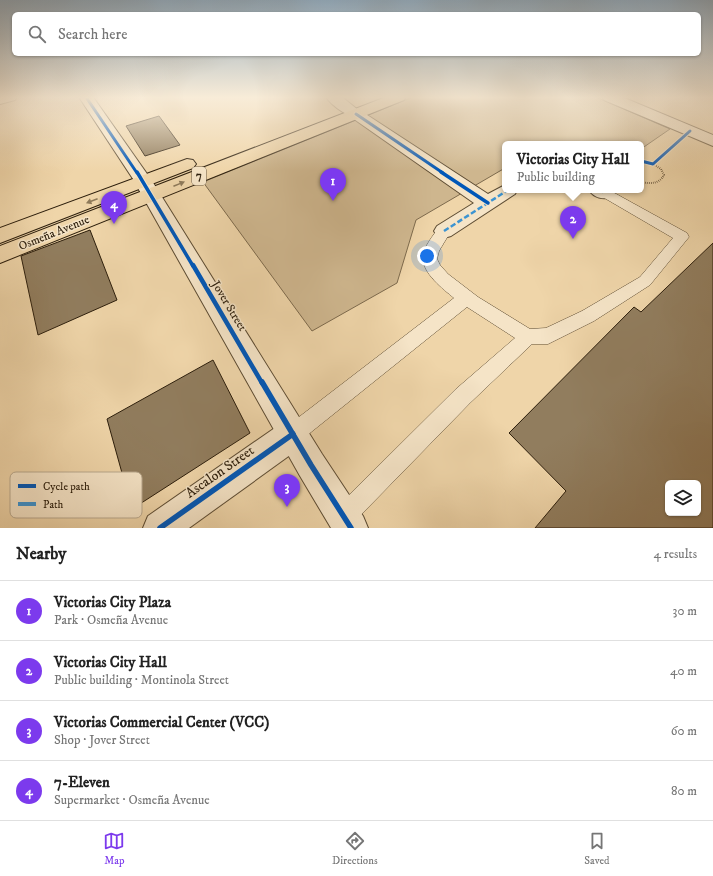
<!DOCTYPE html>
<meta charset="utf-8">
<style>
body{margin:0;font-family:"IM FELL DW Pica",serif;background:#f2f2f2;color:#222}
.controls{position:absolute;right:12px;bottom:12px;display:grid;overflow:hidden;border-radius:6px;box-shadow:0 1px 3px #0004}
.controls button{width:36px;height:36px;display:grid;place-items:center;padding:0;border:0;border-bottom:1px solid #e0e0e0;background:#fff;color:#222;font:20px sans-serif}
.you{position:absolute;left:427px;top:256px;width:14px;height:14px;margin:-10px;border:3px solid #fff;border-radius:50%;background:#1a73e8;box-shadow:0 0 0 6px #1a73e833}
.badge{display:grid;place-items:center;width:26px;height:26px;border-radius:50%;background:#7c3aed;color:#fff;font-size:13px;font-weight:700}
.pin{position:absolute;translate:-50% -33px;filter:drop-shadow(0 1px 2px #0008)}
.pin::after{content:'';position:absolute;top:21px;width:14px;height:12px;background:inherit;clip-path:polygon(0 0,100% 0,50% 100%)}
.popup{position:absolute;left:502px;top:141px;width:142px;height:52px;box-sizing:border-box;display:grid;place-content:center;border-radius:6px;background:#fff;filter:drop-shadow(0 1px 3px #0005);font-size:13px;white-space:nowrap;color:#767676}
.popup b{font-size:15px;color:#222}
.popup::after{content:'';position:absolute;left:50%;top:100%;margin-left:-8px;border:8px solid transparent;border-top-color:#fff}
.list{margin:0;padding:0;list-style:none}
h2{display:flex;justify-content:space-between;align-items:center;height:52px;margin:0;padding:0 16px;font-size:17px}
h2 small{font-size:13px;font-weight:400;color:#767676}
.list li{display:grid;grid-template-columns:26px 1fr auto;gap:12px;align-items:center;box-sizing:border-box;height:60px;padding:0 16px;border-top:1px solid #e0e0e0}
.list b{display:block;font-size:15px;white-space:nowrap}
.list p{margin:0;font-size:13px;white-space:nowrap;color:#767676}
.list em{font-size:13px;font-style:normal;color:#767676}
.icon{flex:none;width:22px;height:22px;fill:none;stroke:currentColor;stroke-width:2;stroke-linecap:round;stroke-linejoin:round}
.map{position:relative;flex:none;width:713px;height:528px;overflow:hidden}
.search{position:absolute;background:#fff;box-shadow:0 1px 3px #0004;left:12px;right:12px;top:12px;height:44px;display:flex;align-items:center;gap:10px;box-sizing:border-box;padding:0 14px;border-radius:6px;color:#767676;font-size:15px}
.sheet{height:292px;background:#fff}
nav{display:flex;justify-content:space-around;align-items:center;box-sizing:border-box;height:56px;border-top:1px solid #e0e0e0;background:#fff;font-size:11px;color:#767676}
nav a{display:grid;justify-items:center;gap:2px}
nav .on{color:#7c3aed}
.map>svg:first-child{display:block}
.green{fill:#ceb68e;stroke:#7d6a4d}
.building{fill:#917d5e;stroke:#2c1e0c;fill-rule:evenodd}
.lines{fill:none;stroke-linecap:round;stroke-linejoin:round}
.service-casing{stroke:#5d4c33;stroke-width:1}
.pedestrian-casing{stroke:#5d4c33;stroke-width:2}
.minor-casing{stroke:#5d4c33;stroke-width:2}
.tertiary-casing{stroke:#5d4c33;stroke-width:2}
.primary-casing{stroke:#2c1e0c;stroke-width:2}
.path{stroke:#2c1e0c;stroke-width:2;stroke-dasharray:0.5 1.5;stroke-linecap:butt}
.service{fill:#f5e4c7;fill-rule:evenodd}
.pedestrian{fill:#f5e4c7;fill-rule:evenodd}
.minor{fill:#f5e4c7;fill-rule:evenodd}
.tertiary{fill:#f5e4c7;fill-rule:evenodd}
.primary{fill:#efd5a9;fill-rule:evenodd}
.quiet{stroke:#3c94d2;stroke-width:2.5;stroke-dasharray:5.5 2.5;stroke-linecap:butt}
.cycleway-far3-casing{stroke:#f5e4c7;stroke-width:5}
.cycleway-far2-casing{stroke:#f5e4c7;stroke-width:5.5}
.cycleway-far1-casing{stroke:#f5e4c7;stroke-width:7}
.cycleway-casing{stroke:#f5e4c7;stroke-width:8}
.cycleway-far3{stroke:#0057b8;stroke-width:3}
.cycleway-far2{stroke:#0057b8;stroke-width:3.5}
.cycleway-far1{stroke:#0057b8;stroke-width:4.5}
.cycleway{stroke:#0057b8;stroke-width:5.5}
.oneway{fill:#8e7a5a}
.labels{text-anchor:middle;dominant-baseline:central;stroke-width:3;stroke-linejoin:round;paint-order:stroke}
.shield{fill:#f5e4c7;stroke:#685944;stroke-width:1}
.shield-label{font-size:11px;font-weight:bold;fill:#2c1e0c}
.street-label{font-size:12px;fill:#2c1e0c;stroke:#f5e4c7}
.near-street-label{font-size:14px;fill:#2c1e0c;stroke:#f5e4c7}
.key{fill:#f5e4c7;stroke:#b9a98f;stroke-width:1}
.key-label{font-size:11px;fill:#2c1e0c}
</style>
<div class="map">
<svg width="713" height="528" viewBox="0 0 713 528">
<rect width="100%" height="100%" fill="#efd5a9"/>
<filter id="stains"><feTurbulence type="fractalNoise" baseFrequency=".005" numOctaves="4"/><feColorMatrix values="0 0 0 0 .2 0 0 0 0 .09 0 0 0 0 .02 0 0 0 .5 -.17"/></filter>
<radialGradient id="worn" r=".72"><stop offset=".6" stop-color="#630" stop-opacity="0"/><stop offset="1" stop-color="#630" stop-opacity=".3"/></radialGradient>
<path class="green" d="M413 97H596L670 129 641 149V144H505V168L416 220 397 283 312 331 203 182Z"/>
<g class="building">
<path d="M159 116 180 145 145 156 126 126Z"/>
<path d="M90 230 117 300 38 335 21 256Z"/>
<path d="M713 243V528H535L566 491 509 433 634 307 641 312ZM668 483H698V513H668Z"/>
<path d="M213 360 250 433 132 509 107 419Z"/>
</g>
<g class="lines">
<defs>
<path id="service" d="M601 190H609L687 233 689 237 650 285 594 321 548 344H532L470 403 352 524 344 528 336 524 332 516 336 508 456 389 515 338 467 307 300 441 293 444 286 441 283 434 286 427 454 298C443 289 422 273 423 257 424 246 433 236 439 227L444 226 449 227 451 231 439 251 437 259 440 265 448 274 478 297 530 329 546 328 582 311 640 277 673 238 601 196 599 193Z"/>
<g id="pedestrian">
<path d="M356 110 361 111 488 194 505 185V190H517L515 194 451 236 444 238 437 236 434 231 437 226 474 203 351 117 349 114 351 111Z"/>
<path d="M589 190H612L614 193 612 197C603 200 594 198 589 190Z"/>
</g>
<g id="minor">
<path d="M0 97H17L15 100 0 104Z"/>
<path d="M79 97H93L152 181 149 185 143 187 137 185Z"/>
<path d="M326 97H342L363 114 361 117C351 120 332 106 326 97Z"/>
<path d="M293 419 304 423 308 434 304 445 189 528H143L148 516 282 423Z"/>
</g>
<g id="tertiary">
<path d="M602 97H622L713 135V146L604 100Z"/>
<path d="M143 175 149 177 152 181 322 454 363 516 368 528H331L300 476 134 181 137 177Z"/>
</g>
<g id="primary">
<path d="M386 97H406L404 100 0 263V246Z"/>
<path d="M187 159 193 160 196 164 193 168 0 243V228Z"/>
</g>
</defs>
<use href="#service" class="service-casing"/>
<use href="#pedestrian" class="pedestrian-casing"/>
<use href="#minor" class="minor-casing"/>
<use href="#tertiary" class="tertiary-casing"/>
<use href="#primary" class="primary-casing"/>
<g class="path">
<path d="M641 161 653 164 675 145"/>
<path d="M641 182C651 184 659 184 664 175L661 169 653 164"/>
</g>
<use href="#service" class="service"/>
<use href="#pedestrian" class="pedestrian"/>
<use href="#minor" class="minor"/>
<use href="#tertiary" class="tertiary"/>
<use href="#primary" class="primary"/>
<g class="quiet">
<path d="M598 190 605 193"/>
<path d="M444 231 508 190"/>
</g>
<defs>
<g id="cycleway-far3">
<path d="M86 97 137 173"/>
<path d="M356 114 443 173"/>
<path d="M641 161 653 164 690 131"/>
</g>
<g id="cycleway-far2">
<path d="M137 172 193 266"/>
<path d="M441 172 488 203"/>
</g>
<path id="cycleway-far1" d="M193 265 262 383"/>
<g id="cycleway">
<path d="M262 382 311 465 351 528"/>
<path d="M160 528 293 434"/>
</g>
</defs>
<use href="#cycleway-far3" class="cycleway-far3-casing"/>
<use href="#cycleway-far2" class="cycleway-far2-casing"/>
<use href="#cycleway-far1" class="cycleway-far1-casing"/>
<use href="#cycleway" class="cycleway-casing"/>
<use href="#cycleway-far3" class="cycleway-far3"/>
<use href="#cycleway-far2" class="cycleway-far2"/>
<use href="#cycleway-far1" class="cycleway-far1"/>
<use href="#cycleway" class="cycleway"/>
</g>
<defs><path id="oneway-solid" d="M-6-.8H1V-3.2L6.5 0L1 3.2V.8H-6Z"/></defs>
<g class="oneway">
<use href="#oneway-solid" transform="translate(179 184) rotate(-22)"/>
<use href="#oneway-solid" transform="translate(92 201) rotate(159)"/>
</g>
<linearGradient id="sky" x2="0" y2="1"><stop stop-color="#90a8ba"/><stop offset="0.57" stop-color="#f8ecd8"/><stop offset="1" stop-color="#f8ecd8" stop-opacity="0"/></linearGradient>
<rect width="713" height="171" fill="url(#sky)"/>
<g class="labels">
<rect class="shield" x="192" y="167" width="14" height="18" rx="3"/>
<g class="shield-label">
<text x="199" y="176">7</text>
</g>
<g class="street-label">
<text transform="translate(54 233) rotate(-22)">Osmeña Avenue</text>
<text transform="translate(229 306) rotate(59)">Jover Street</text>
</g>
<g class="near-street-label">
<text transform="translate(220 472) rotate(-35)">Ascalon Street</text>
</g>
</g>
<rect x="10" y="472" width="132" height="46" rx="6" class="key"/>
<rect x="18" y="484" width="18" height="4" fill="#0057b8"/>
<rect x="18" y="502" width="18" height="4" fill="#3c94d2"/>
<g class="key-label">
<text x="43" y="490">Cycle path</text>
<text x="43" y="508">Path</text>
</g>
<rect width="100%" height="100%" filter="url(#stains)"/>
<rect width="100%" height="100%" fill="url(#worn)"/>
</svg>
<div class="controls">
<button><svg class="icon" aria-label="layers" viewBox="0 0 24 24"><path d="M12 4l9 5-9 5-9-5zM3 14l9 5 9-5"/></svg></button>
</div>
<div class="you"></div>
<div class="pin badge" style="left:333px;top:201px">1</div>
<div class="pin badge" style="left:573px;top:239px">2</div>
<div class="popup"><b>Victorias City Hall</b>Public building</div>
<div class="pin badge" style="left:287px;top:507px">3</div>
<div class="pin badge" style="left:114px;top:224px">4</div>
<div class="search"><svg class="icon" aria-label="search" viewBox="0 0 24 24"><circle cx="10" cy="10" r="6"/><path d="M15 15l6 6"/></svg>Search here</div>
</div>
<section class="sheet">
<h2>Nearby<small>4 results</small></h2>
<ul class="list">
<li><span class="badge">1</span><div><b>Victorias City Plaza</b><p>Park · Osmeña Avenue</p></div><em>30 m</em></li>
<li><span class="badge">2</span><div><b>Victorias City Hall</b><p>Public building · Montinola Street</p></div><em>40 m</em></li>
<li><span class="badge">3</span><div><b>Victorias Commercial Center (VCC)</b><p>Shop · Jover Street</p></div><em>60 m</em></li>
<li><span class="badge">4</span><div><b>7-Eleven</b><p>Supermarket · Osmeña Avenue</p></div><em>80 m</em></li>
</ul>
</section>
<nav>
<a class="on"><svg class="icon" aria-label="map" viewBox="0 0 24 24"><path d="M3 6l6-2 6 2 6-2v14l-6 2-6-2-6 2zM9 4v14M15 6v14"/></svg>Map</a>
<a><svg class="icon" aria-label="directions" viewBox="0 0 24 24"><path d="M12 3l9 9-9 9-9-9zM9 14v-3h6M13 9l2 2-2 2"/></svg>Directions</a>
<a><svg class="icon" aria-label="saved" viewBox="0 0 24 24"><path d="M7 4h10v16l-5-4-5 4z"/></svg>Saved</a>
</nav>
